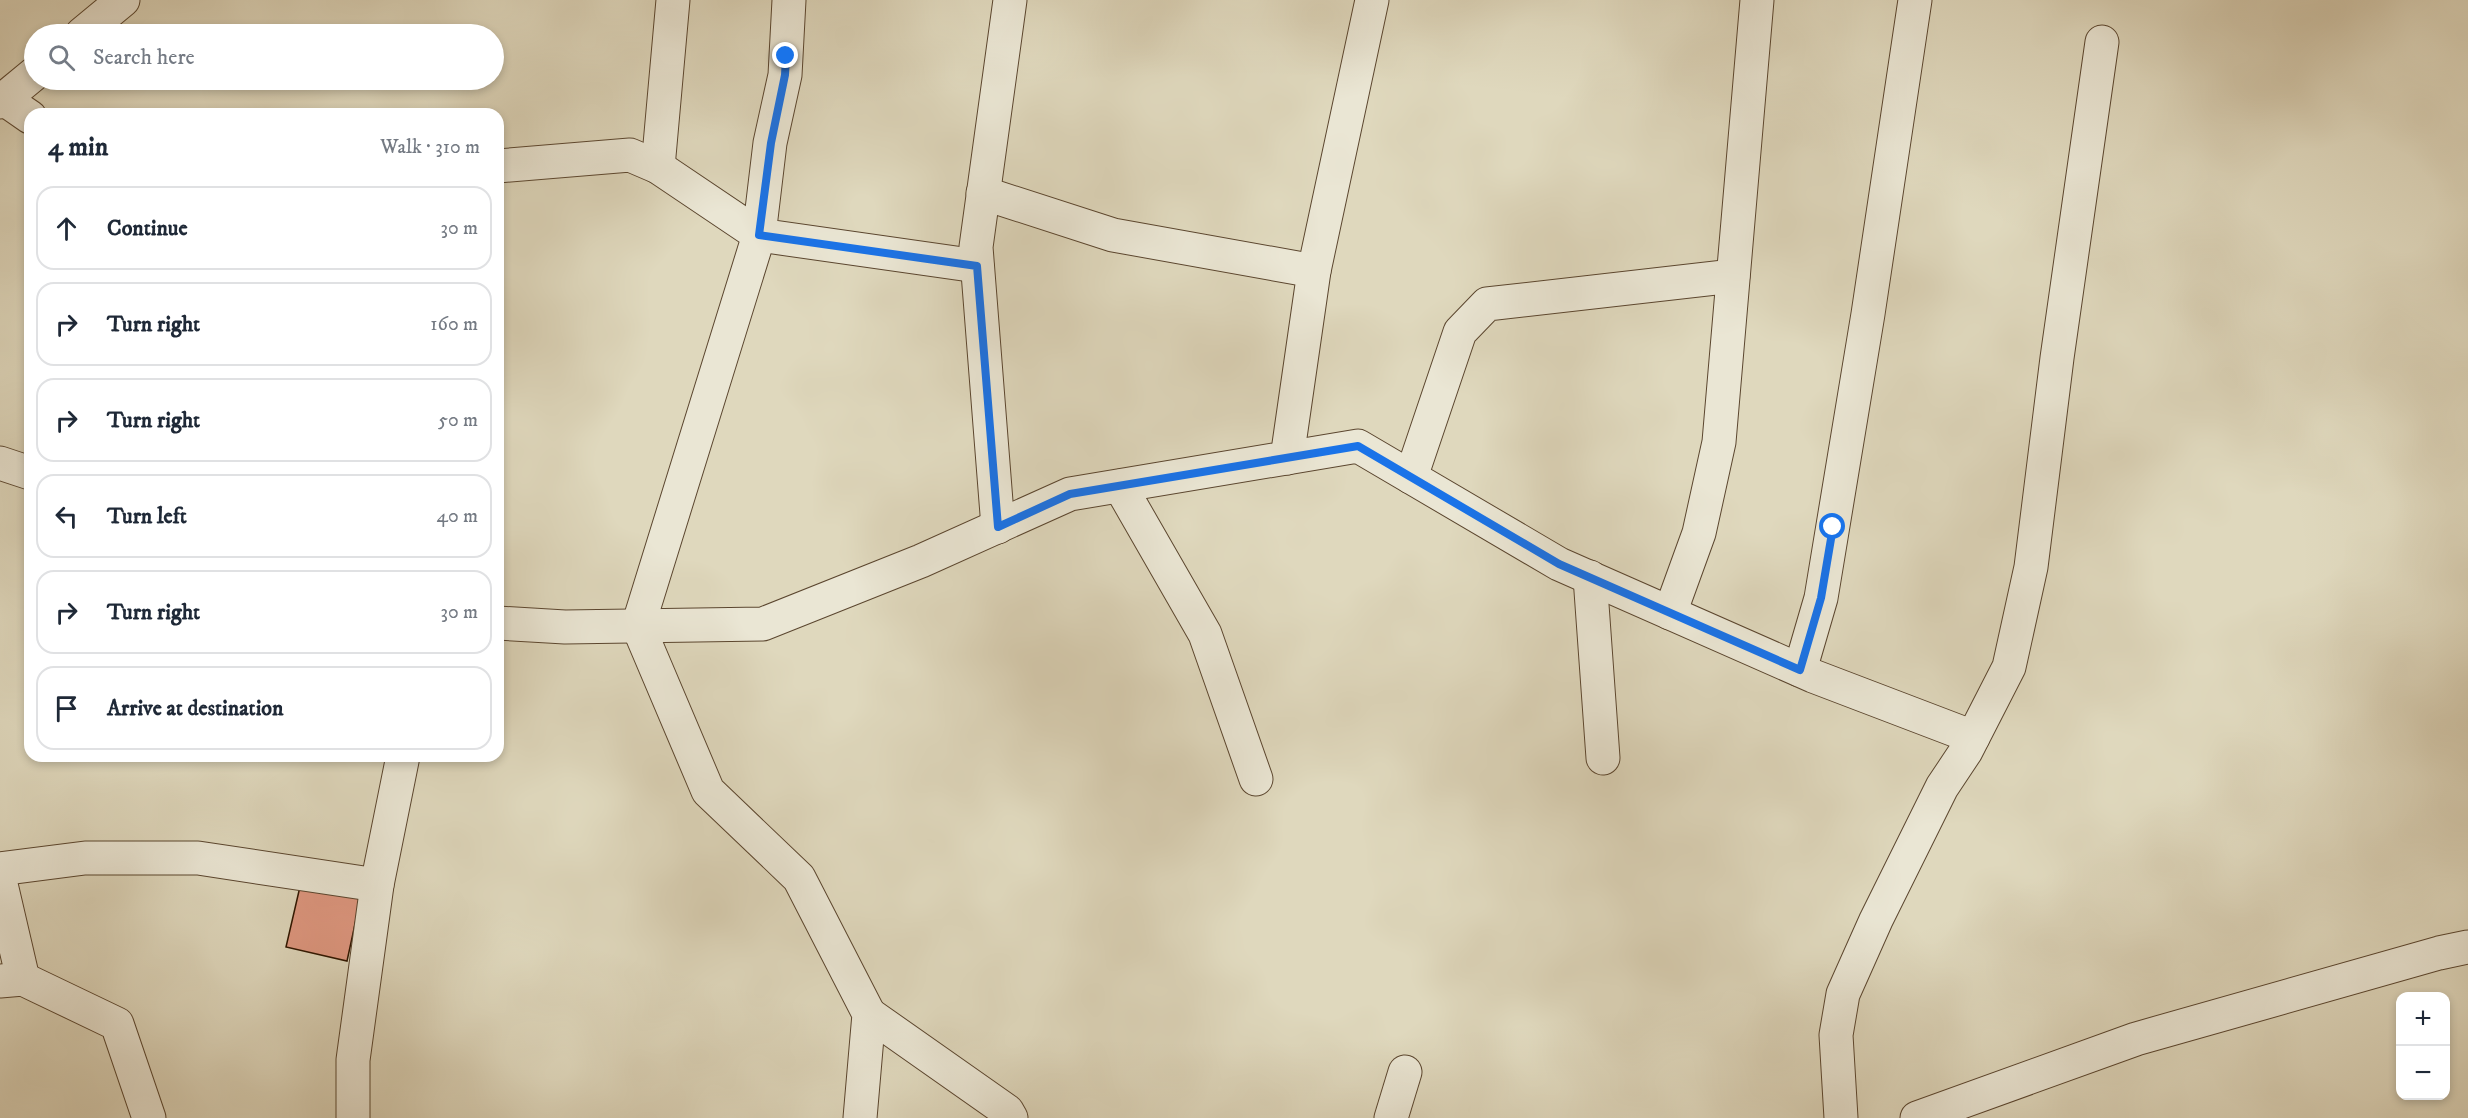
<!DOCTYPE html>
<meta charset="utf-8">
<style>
body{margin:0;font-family:"IM FELL DW Pica",serif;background:#f6f6f7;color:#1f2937}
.controls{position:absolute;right:18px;bottom:18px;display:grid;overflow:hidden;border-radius:12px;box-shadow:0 3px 9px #0003}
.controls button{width:54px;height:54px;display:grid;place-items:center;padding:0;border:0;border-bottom:2px solid #e0e1e3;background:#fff;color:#1f2937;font:30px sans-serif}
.stop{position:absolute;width:18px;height:18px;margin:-14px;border:4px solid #1a73e8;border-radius:50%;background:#fff}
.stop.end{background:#1a73e8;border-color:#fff;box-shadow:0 2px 6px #0008}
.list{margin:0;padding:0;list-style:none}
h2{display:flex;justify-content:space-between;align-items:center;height:78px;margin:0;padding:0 24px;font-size:26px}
h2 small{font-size:20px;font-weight:400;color:#747a83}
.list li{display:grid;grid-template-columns:39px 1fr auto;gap:18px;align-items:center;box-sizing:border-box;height:84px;margin:0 12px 12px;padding:0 12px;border:2px solid #e0e1e3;border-radius:18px}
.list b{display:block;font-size:22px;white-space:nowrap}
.list em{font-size:20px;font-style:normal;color:#747a83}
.icon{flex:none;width:33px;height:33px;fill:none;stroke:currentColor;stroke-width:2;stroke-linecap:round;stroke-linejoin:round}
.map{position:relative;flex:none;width:2468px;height:1118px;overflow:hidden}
.search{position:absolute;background:#fff;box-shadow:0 3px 9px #0003;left:24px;top:24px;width:480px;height:66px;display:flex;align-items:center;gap:15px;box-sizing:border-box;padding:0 21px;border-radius:33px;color:#747a83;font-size:22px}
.panel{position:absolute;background:#fff;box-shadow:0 3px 9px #0003;left:24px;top:108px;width:480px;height:654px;border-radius:18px}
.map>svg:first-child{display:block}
.building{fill:#df9881;stroke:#2f1600;stroke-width:1.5}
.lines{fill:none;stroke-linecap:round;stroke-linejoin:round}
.street-casing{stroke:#5b462f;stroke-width:35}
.street{stroke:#eae6d4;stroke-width:33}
.route{stroke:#1a73e8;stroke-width:8}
</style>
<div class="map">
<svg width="2468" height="1118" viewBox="0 0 2468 1118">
<rect width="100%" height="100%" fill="#dfd8bd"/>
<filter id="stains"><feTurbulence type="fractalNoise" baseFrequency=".00333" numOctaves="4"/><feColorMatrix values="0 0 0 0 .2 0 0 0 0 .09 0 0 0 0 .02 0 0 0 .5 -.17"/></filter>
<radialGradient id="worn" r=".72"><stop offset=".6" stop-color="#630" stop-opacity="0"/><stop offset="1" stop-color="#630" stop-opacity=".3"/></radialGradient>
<path class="building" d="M302 878 362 892 347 961 286 947Z"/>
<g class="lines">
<defs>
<g id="street">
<path d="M789 0 785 75 770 143 759 235 977 266"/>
<path d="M82 34 123 0"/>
<path d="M4 99 30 117"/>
<path d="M0 102 34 74"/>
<path d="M498 166 630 155 658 167 759 235 638 626 708 791 799 878 869 1014 860 1118"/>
<path d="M658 167 673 0"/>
<path d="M983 193 1113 235 1314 271"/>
<path d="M1287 458 1314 271 1372 0"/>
<path d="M0 463 30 473"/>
<path d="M1411 477 1460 332 1487 304 1733 276"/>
<path d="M1120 486 1205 634 1256 779"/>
<path d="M998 527 976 247 1010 0"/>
<path d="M1590 577 1603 758"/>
<path d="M1670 613 1699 533 1719 442 1757 0"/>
<path d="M498 623 565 627 763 624 921 561 1070 494 1358 446 1559 564 1813 676 1973 737"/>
<path d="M1800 670 1821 598 1868 314 1915 0"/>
<path d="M0 869 85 858H198L377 885"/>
<path d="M0 880 23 979"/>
<path d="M0 981 23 979 117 1024 149 1118"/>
<path d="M869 1014 1007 1111 1011 1118"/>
<path d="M353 1118V1060L377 885 403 756"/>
<path d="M1391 1118 1405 1072"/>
<path d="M1841 1118 1836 1035 1843 994 1876 920 1942 787 1966 751 2009 667 2031 567 2057 358 2102 42"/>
<path d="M1917 1118 2136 1039 2439 953 2468 947"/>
</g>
</defs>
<use href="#street" class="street-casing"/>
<use href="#street" class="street"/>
</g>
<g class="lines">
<path class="route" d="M786 56 785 75 771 143 759 235 977 266 998 527 1070 494 1358 446 1559 564 1800 670 1821 598 1833 527"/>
</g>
<rect width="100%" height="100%" filter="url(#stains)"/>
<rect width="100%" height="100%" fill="url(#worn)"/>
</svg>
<div class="controls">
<button>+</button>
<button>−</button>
</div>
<div class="stop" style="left:1833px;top:527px"></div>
<div class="stop end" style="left:786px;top:56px"></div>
<div class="search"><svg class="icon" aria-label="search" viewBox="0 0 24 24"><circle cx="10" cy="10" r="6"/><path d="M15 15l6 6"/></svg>Search here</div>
<section class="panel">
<h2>4 min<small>Walk · 310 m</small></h2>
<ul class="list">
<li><svg class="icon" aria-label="ahead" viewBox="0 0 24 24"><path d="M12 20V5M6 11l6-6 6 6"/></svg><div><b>Continue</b></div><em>30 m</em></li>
<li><svg class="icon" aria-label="right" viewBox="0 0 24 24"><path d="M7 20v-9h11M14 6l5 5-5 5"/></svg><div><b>Turn right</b></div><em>160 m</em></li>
<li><svg class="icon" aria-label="right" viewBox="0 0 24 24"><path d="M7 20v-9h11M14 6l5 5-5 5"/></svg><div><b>Turn right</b></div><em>50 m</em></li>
<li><svg class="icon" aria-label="left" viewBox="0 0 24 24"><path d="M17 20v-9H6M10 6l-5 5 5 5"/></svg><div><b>Turn left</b></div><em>40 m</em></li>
<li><svg class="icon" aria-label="right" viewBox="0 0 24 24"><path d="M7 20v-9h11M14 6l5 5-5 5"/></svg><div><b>Turn right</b></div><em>30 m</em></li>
<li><svg class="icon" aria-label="arrive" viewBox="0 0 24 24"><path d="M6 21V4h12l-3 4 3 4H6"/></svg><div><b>Arrive at destination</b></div></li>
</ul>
</section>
</div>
